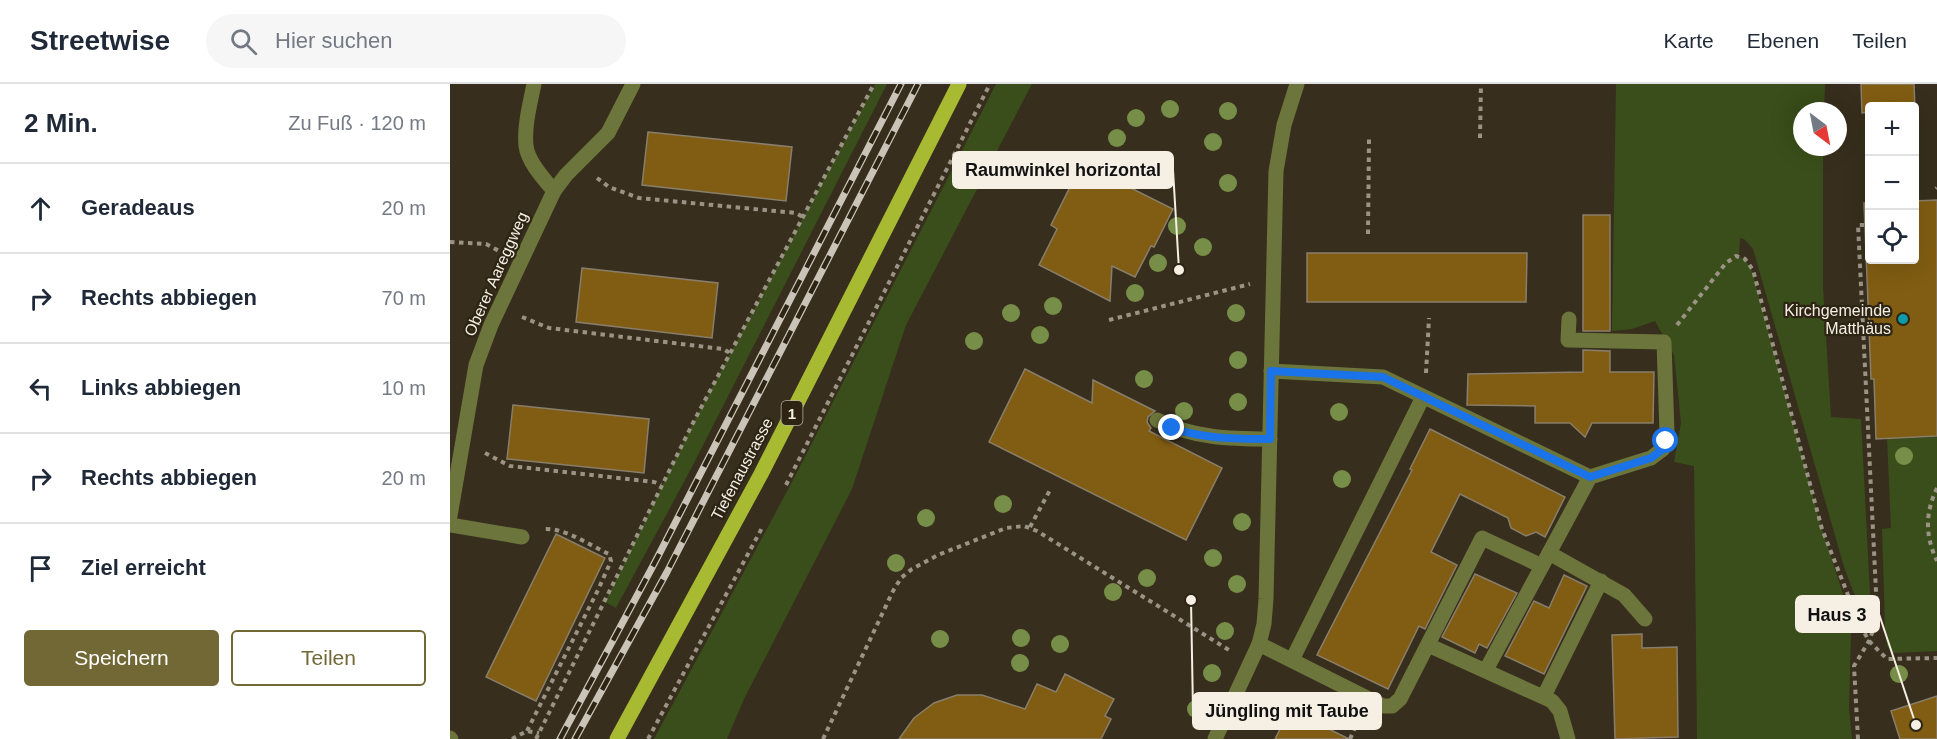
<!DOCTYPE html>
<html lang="de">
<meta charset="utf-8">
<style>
body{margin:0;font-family:Arial,sans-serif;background:#f6f6f7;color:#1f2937}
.controls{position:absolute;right:18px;top:18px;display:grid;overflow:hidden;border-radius:6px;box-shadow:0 6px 24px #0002}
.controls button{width:54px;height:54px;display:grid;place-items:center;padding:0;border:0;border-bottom:2px solid #e0e1e3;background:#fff;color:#1f2937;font:30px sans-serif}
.compass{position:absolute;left:1343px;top:18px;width:54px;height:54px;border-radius:50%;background:#fff;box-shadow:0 6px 24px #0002;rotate:148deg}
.stop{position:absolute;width:18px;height:18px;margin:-14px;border:4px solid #1a73e8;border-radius:50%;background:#fff}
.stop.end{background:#1a73e8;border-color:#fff;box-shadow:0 2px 6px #0008}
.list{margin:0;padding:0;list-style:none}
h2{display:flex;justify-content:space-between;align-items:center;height:78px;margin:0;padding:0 24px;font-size:26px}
h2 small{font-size:20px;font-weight:400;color:#747a83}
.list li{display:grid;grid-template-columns:39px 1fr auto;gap:18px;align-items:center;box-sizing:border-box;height:90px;padding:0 24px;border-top:2px solid #e0e1e3}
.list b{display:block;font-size:22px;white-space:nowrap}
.list em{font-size:20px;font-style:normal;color:#747a83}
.actions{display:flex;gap:12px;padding:18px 24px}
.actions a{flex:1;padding:14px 0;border:2px solid #726836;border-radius:6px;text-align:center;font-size:21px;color:#726836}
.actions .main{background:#726836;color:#fff}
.icon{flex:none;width:33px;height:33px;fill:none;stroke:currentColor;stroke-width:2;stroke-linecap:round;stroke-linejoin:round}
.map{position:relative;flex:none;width:1487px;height:655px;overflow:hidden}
header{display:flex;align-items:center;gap:36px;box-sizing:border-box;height:84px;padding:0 30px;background:#fff;border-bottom:2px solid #e0e1e3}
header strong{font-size:28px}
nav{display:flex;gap:33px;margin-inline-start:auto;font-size:21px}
.search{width:420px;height:54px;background:#f6f6f7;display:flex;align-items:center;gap:15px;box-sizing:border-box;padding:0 21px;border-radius:33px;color:#747a83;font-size:22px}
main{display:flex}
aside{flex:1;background:#fff}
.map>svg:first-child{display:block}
.green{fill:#394e1a}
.building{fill:#805d12;stroke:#897e6b;stroke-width:1.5}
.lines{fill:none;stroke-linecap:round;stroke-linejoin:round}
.path{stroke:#9b9486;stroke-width:4;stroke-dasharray:4.5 4.5;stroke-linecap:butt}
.service{stroke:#6c753b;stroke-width:15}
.minor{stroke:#6c753b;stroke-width:15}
.primary{stroke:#a8b932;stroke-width:15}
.rail-casing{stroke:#cac3b7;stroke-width:7}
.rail{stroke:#2d2414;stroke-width:4.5;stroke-dasharray:14;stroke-linecap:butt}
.tree{fill:#778e48}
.route{stroke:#1a73e8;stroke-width:8}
.culture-dot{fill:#0f9aa8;stroke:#2d2414;stroke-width:2}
.labels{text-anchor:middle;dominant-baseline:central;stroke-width:4.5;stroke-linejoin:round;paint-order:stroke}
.shield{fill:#2d2414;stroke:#b9b2a6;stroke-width:1.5}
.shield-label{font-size:15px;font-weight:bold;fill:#f5efe4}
.street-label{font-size:16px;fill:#f5efe4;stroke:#2d2414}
.poi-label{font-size:16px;fill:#f5efe4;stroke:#2d2414;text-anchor:end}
.leader{fill:none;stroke:#f5efe4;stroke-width:2}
.callout-dot{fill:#f5efe4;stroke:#2d2414;stroke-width:2}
.callout{fill:#f5efe4;stroke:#f5efe4;stroke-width:2}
.callout-label{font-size:18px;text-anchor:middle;font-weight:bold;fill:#111}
</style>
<header>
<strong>Streetwise</strong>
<div class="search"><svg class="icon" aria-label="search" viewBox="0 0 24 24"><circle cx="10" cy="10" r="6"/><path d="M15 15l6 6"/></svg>Hier suchen</div>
<nav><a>Karte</a><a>Ebenen</a><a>Teilen</a></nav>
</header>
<main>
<aside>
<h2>2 Min.<small>Zu Fuß · 120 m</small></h2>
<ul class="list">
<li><svg class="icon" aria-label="ahead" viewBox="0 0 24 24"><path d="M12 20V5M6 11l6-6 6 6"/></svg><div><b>Geradeaus</b></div><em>20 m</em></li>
<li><svg class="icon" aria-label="right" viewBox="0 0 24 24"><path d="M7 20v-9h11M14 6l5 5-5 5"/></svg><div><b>Rechts abbiegen</b></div><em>70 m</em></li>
<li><svg class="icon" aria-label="left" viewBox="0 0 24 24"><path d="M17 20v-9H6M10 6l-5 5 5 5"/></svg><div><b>Links abbiegen</b></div><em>10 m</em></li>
<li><svg class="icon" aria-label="right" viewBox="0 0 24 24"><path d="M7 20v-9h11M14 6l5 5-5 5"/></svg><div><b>Rechts abbiegen</b></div><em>20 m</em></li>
<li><svg class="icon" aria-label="arrive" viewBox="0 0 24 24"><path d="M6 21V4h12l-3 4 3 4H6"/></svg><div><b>Ziel erreicht</b></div></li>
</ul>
<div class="actions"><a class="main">Speichern</a><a>Teilen</a></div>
</aside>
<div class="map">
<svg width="1487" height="655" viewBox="0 0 1487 655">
<rect width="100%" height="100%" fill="#372e1d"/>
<g class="green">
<path d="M425 0H437L242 383 166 524 155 518 245 335Z"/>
<path d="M546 0H582L456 241 402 405 294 615 277 655H204L342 398Z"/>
<path d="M1166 0H1375L1374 27H1352V63H1373V203L1381 333 1411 335 1421 529 1417 535 1413 533 1394 483 1303 165 1294 155 1290 154 1289 173 1295 175 1302 187 1372 445 1400 532 1401 551 1399 625 1402 655H1247L1244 382 1224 378 1231 339 1224 271 1205 237 1182 245 1162 247Z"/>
<path d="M1487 353V567L1443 569 1437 562 1435 544 1432 445 1441 444 1437 355Z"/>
</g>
<g class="building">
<path d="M1411 0H1464L1465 26 1464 22H1419V28L1412 29Z"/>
<path d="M198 48 342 63 336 117 192 101Z"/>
<path d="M628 87 664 104 667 97 723 125 704 163 701 162 685 193 662 182 660 217 589 181 607 145 601 141Z"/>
<path d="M1487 116V352L1426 355 1424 295H1421L1414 119H1419V176H1464V117Z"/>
<rect x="1133" y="131" width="27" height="116"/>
<path d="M857 169H1077L1076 218H857Z"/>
<path d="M132 184 268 199 262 254 126 238Z"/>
<path d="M1133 266 1160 267V288H1204L1203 339H1142L1135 353 1120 339H1085V322L1017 321 1018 290 1133 288Z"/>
<path d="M575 285 642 319 643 296 705 327 698 333 697 338 701 344 699 347 772 384 736 456 539 358Z"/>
<path d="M63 321 199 335 194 389 57 375Z"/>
<path d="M980 345 1115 413 1095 453 1086 448 1076 452 1061 444 1058 434 1010 410 981 468 1007 481 975 545 969 542 938 605 867 571 962 386 960 385Z"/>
<path d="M106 450 155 474 86 617 36 593Z"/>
<path d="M1025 490 1067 509 1037 564 1029 560 1025 569 992 553Z"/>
<path d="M1114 491 1137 502 1094 590 1055 572 1084 517 1099 524Z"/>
<path d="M1192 550V564L1227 563 1228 653 1165 655 1162 551Z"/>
<path d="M615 590 664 615 655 632 661 635 651 655H449L464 634 484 619 507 611H532L575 625 587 600 606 608Z"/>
<path d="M1487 612V655H1450L1441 627Z"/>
<path d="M840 626 899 655H825Z"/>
</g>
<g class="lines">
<g class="path">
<path d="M1030 54 1031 0"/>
<path d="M147 94 159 103 189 114 346 129 353 133"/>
<path d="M1486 105 1487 104"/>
<path d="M918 150 919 55"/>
<path d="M0 158 36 160 49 167"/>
<path d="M72 233 99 244 273 265 280 269"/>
<path d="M659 236 800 200"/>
<path d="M1227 241 1276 179 1286 172 1295 175 1303 186 1372 445 1409 539 1419 557 1437 575 1487 574"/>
<path d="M976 289 979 234"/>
<path d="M35 369 60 382 204 398 211 401"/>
<path d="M336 401 540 0"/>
<path d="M1487 404C1475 429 1475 452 1487 477"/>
<path d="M580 443 600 406"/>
<path d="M77 647 148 506 161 477 159 470C139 461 116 444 94 445"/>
<path d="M62 655 77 647 89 649"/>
<path d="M86 655 245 335 424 0"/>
<path d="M198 655 312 444"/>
<path d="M373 655 443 507 451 494 462 485 488 471 556 444 574 442 587 447 779 566"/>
<path d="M900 655 909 635"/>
<path d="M1408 655 1404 582 1419 557 1427 536V528L1408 141H1414"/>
</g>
<g class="service">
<path d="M821 287 933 293 1140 393 1201 374 1213 365 1217 349 1214 258 1118 256 1119 235"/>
<path d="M707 336C743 354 780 355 820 355"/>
<path d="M0 441 72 453"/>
<path d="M1099 469 1174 511 1195 535"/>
<path d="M809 560 933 622H942L950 615 1032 454 1092 482"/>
<path d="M978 561 1102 617 1110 627 1118 655"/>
<path d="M842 576 973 313"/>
<path d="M1036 586 1140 393"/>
<path d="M1094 612 1151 497"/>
</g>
<g class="minor">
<path d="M84 0C80 20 74 42 76 62 78 78 94 95 104 107"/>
<path d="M0 432 26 281 41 241 104 107 116 91 158 49 183 0"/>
<path d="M0 654 1 655"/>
<path d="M765 655 809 560 814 540 816 515 826 87 834 41 847 0"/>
</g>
<path class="primary" d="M167 655 311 390 509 0"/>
<defs>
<g id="rail">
<path d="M110 655 204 480 451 0"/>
<path d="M125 655 217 488 468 0"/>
</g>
</defs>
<use href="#rail" class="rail-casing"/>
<use href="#rail" class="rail"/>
</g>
<g class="tree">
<circle cx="720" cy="25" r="9"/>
<circle cx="778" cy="27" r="9"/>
<circle cx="686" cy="34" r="9"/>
<circle cx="667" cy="54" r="9"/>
<circle cx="763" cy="58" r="9"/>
<circle cx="778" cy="99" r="9"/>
<circle cx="727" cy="142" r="9"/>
<circle cx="753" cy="163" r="9"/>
<circle cx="708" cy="179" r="9"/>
<circle cx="685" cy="209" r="9"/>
<circle cx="603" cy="222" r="9"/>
<circle cx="561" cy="229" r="9"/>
<circle cx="786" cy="229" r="9"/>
<circle cx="590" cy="251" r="9"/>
<circle cx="524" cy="257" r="9"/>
<circle cx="788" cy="276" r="9"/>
<circle cx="694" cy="295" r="9"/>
<circle cx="788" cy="318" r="9"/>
<circle cx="734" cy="327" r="9"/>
<circle cx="889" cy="328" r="9"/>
<circle cx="1454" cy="372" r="9"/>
<circle cx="892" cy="395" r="9"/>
<circle cx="553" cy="420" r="9"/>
<circle cx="476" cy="434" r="9"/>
<circle cx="792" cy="438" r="9"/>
<circle cx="763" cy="474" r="9"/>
<circle cx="446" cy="479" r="9"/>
<circle cx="697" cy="494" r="9"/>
<circle cx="787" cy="500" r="9"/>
<circle cx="663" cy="508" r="9"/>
<circle cx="775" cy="547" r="9"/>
<circle cx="571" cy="554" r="9"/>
<circle cx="490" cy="555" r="9"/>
<circle cx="610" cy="560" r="9"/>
<circle cx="570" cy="579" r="9"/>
<circle cx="762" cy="589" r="9"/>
<circle cx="1449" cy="590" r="9"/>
<circle cx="746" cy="625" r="9"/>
</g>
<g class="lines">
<path class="route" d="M722 344C754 355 786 355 820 355L821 287 933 293 1140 393 1201 374 1213 365 1216 357"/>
</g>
<circle class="culture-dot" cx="1453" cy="235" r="6"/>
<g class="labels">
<rect class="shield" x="331.5" y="317" width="21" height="24" rx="4.5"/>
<g class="shield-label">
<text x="342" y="329">1</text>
</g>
<g class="street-label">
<text transform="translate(46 190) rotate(-66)">Oberer Aareggweg</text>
<text transform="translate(292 385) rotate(-62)">Tiefenaustrasse</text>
</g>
<g class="poi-label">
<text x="1441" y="226">Kirchgemeinde<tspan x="1441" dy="18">Matthäus</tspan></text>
</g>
</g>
<path class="leader" d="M729 186L723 86M1466 641L1429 530M741 516L743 627"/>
<g class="callout-dot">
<circle cx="729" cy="186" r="6"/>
<circle cx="1466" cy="641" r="6"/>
<circle cx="741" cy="516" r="6"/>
</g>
<g class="callout">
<rect x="503" y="68" width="220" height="36" rx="6"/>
<rect x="1346" y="512" width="83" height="36" rx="6"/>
<rect x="743" y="609" width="188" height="36" rx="6"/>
</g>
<g class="callout-label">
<text x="613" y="92">Raumwinkel horizontal</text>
<text x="1387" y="537">Haus 3</text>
<text x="837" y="633">Jüngling mit Taube</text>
</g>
</svg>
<div class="controls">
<button>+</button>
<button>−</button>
<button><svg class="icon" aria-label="locate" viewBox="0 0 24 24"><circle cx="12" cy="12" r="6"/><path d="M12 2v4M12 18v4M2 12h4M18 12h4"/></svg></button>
</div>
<svg class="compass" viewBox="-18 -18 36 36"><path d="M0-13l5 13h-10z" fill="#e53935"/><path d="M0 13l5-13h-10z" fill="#747a83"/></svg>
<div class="stop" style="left:1216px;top:357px"></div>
<div class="stop end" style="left:722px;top:344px"></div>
</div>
</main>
